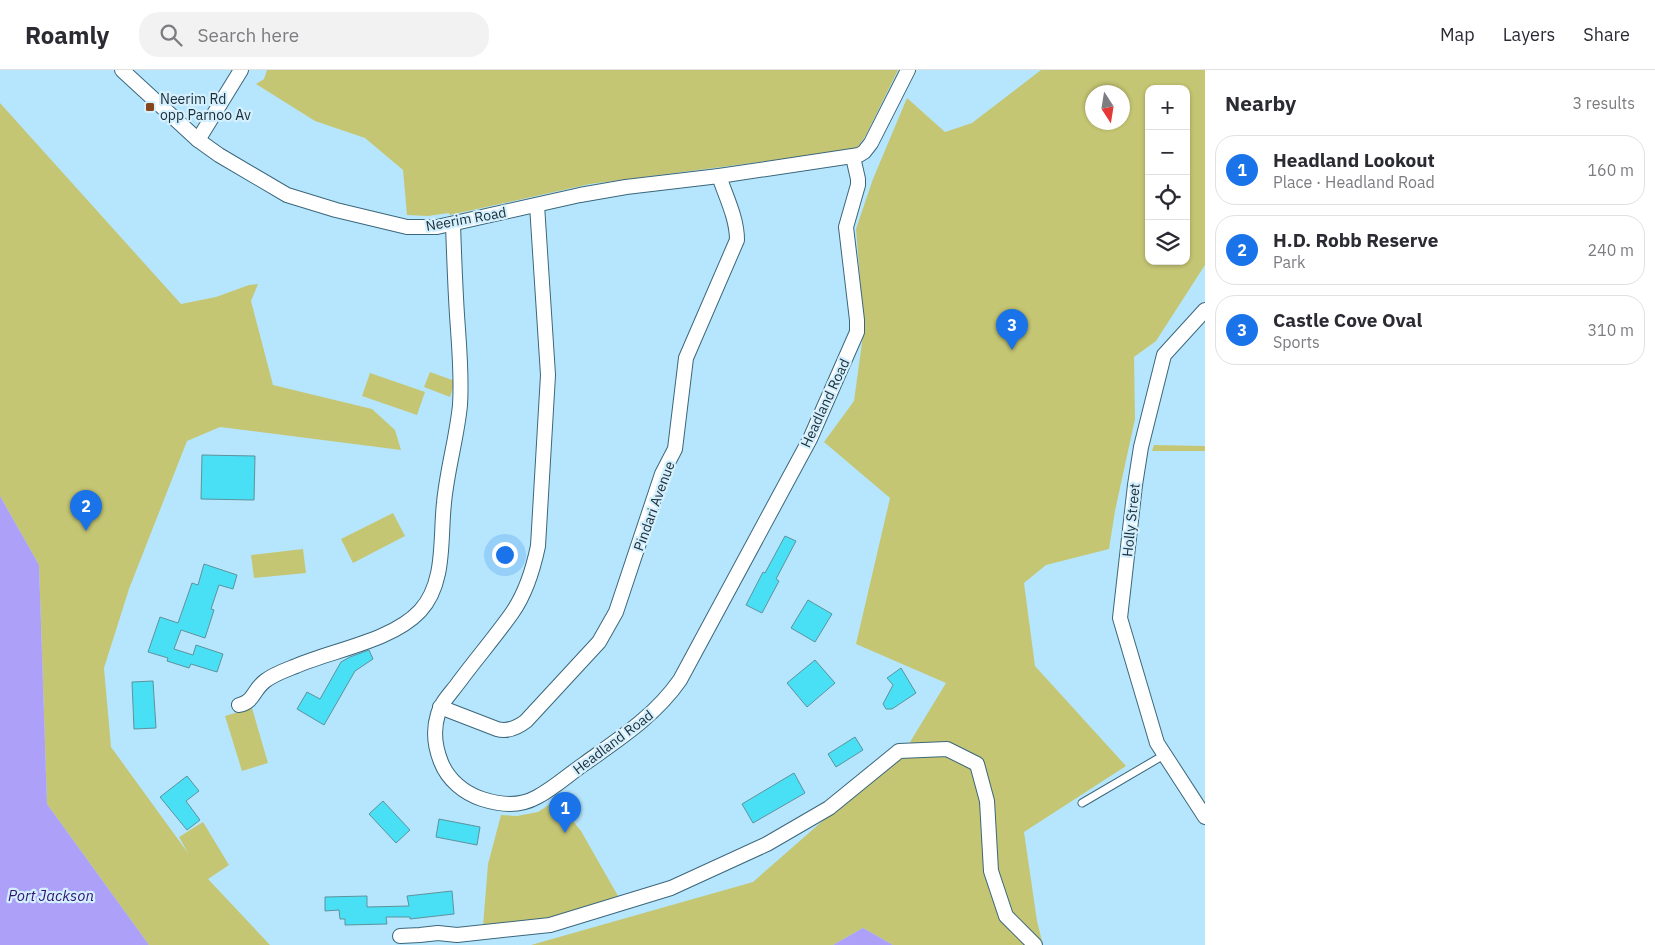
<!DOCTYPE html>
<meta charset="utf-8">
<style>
body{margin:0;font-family:"IBM Plex Sans",sans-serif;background:#f2f2f3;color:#2b2b33}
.controls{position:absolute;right:15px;top:15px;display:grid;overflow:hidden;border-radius:10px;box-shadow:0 1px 4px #0004}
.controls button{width:45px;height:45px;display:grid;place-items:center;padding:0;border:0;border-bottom:1px solid #e1e1e2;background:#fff;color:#2b2b33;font:25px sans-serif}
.compass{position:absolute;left:1085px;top:15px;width:45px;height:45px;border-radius:50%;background:#fff;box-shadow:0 1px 4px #0004;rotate:168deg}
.you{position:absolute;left:504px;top:484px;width:18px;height:18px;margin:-12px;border:4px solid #fff;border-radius:50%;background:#1a73e8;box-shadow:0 0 0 8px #1a73e833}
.badge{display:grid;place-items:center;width:32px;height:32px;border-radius:50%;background:#1a73e8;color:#fff;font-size:16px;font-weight:700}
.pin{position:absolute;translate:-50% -41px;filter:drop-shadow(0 1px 2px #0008)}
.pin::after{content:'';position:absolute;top:26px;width:18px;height:15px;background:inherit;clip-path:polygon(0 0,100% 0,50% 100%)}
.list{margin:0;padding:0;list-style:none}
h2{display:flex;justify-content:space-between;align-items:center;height:65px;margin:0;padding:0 20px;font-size:21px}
h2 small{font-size:16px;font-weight:400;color:#7c7c81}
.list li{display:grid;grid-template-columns:32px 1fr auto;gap:15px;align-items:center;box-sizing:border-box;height:70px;margin:0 10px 10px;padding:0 10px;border:1px solid #e1e1e2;border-radius:20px}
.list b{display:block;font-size:19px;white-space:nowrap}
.list p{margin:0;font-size:16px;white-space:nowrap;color:#7c7c81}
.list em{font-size:16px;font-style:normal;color:#7c7c81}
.icon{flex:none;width:28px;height:28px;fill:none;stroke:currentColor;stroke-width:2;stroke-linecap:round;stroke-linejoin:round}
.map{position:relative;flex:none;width:1205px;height:875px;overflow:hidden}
header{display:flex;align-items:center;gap:30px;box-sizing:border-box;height:70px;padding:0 25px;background:#fff;border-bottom:1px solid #e1e1e2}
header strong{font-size:24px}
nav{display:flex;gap:28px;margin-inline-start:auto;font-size:18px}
.search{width:350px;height:45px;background:#f2f2f3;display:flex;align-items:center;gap:12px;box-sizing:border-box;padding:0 18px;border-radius:20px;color:#7c7c81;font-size:19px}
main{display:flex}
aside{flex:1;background:#fff}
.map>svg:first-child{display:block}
.green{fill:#c5c673;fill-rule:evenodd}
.water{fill:#aca0f9}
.building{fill:#49dff5;stroke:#5d939c}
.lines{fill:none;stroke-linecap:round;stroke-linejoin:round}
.service-casing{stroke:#3b677b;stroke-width:9}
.minor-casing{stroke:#3b677b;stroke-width:16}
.service{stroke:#fff;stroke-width:7}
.minor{stroke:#fff;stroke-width:14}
.poi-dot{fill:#89451a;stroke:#d4f0fe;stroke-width:2}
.labels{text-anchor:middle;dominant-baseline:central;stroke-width:4.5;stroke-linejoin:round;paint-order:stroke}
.poi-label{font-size:14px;fill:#1a2c35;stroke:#d4f0fe;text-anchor:start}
.street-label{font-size:14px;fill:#1a2c35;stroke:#d4f0fe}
.water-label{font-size:15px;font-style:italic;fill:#331274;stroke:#d4f0fe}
</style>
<header>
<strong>Roamly</strong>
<div class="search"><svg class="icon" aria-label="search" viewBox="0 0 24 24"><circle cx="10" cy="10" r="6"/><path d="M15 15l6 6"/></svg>Search here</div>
<nav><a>Map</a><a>Layers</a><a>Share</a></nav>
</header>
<main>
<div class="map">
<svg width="1205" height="875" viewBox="0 0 1205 875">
<rect width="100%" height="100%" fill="#b6e6fd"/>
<g class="green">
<path d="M267 0H898L866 65 857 78 806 86 590 114 450 145 449 143 428 146 407 145 403 100 365 68 315 51 256 14 264 9Z"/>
<path d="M1041 0H1205V195L1156 271 1134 287 1135 349 1115 441 1109 479 1046 495 1024 513 1035 596 1126 696 1024 762 1037 851 1043 875H893L863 858 833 875H531L753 812 907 677 946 613 856 574 890 428 824 372 854 331 864 258 856 159 873 109 907 28 945 62 972 53ZM1149 19H1186V191H1149ZM1092 22H1122V52H1092Z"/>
<path d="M0 33 181 234 216 227 249 215 258 214 251 231 273 315 372 339 395 360 401 380 220 357 187 371 129 519 104 598 111 677 188 783 179 767 203 752 229 795 208 809 270 875H149L47 734 39 495 0 426Z"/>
<path d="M430 302 455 311 450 327 424 317Z"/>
<path d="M370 303 425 322 417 345 362 326Z"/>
<path d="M1154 375 1205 376V381H1152Z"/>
<path d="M393 443 405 466 353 493 341 469Z"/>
<path d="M303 479 306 503 254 508 251 485Z"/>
<path d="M252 638 268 693 242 701 225 646Z"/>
<path d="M556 730 581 761 618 826 547 849 483 856 488 794 501 745 517 746 538 742Z"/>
</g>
<g class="water">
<path d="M0 426 39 495 47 734 149 875H0Z"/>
<path d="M863 858 893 875H833Z"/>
</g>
<g class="building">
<path d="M202 385 255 386 254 430 201 429Z"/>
<path d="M785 466 796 471 776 509 779 511 762 543 746 535 763 502 765 503Z"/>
<path d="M204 494 237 505 233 519 219 515 211 539 214 540 205 568 181 560 174 579 193 585 196 575 223 584 217 602 191 594 189 598 167 591 168 588 148 582 160 547 178 553 192 513 198 515Z"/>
<path d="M808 530 832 544 815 572 791 558Z"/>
<path d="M369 580 373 589 355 601 324 655 297 639 307 622 320 629 341 592 350 587Z"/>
<path d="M815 590 835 613 807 637 787 613Z"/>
<path d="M901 598 916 623 892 639H886L883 634 893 615 887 608Z"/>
<path d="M153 611 156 658 134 659 132 612Z"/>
<path d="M855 667 863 680 836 697 828 684Z"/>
<path d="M794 703 805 723 753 753 742 734Z"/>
<path d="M187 706 199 721 186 731 200 750 187 760 160 727Z"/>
<path d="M383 731 410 760 396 773 369 744Z"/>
<path d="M439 749 480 757 477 775 436 767Z"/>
<path d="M452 821 454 844 410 849V847H386L387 854 345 855V849H340L339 840 325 841V827L367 826V837L409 836 407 826Z"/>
</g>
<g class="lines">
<defs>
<path id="service" d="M1082 733 1164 685"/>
<g id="minor">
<path d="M122 0 198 70 219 85 287 125 336 140 407 157H437L580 125 626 117 719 106 859 85 864 82 871 73 908 0"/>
<path d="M198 70 241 0"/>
<path d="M537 135 548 305 538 476C533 500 526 523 512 543 495 567 476 589 459 612 452 622 441 632 438 644 433 660 435 677 441 692 448 710 464 723 482 729 501 735 519 737 537 727 554 718 568 705 584 694 619 669 655 646 680 610L810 369 857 262V250L846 157 858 115V109L853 87"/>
<path d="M1205 240 1164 285 1141 377 1135 415 1120 548 1157 673 1205 747"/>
<path d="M239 635C254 632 253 620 265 611 274 604 286 600 296 596 333 580 392 571 420 541 446 513 440 468 444 433 447 400 457 367 460 335 462 305 459 275 457 245 455 214 454 184 453 154"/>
<path d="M440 637 497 659C508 662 517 658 526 651L599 572 616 542 662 404 675 379 686 288 737 170C737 148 726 127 719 106"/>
<path d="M400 866 420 865 438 863 457 865 550 855 671 818 767 774 829 738 899 681 947 679 977 694 987 731 991 801 1006 846 1035 875"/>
</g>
</defs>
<use href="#service" class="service-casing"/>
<use href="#minor" class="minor-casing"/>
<use href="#service" class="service"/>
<use href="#minor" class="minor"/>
</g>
<rect class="poi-dot" x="145" y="32" width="10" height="10" rx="2.5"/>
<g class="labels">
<g class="poi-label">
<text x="160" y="29">Neerim Rd<tspan x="160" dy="16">opp Parnoo Av</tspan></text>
</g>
<g class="street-label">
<text transform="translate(466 149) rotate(-10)">Neerim Road</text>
<text transform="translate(825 333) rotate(-65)">Headland Road</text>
<text transform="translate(654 436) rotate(-70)">Pindari Avenue</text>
<text transform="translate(1131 450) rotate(-84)">Holly Street</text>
<text transform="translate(613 672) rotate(-37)">Headland Road</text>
</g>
<g class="water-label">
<text x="51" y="825">Port Jackson</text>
</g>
</g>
</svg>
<div class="controls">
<button>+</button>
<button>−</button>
<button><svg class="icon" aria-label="locate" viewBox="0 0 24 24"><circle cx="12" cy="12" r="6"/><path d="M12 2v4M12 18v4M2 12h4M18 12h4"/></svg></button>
<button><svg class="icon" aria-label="layers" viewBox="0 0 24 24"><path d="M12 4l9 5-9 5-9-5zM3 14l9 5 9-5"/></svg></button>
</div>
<svg class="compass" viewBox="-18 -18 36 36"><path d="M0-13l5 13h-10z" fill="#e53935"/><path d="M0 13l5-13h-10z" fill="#7c7c81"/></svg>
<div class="you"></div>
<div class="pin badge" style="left:565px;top:763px">1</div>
<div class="pin badge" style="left:86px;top:461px">2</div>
<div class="pin badge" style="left:1012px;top:280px">3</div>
</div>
<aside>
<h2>Nearby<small>3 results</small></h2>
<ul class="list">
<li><span class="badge">1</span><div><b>Headland Lookout</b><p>Place · Headland Road</p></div><em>160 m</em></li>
<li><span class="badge">2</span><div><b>H.D. Robb Reserve</b><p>Park</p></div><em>240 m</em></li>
<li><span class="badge">3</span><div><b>Castle Cove Oval</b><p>Sports</p></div><em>310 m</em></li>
</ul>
</aside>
</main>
